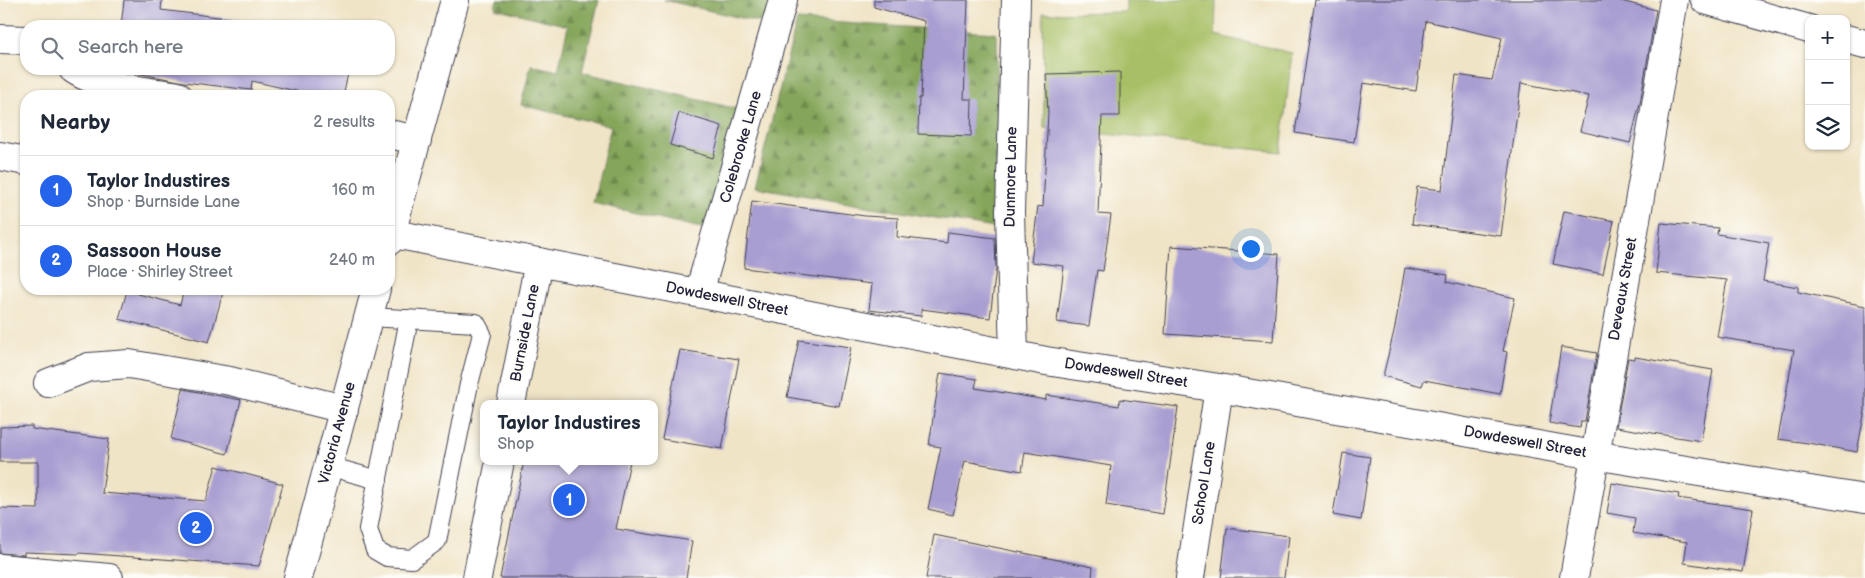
<!DOCTYPE html>
<meta charset="utf-8">
<style>
body{margin:0;font-family:"Balsamiq Sans",sans-serif;background:#f2f2f3;color:#1f2937}
.controls{position:absolute;right:15px;top:15px;display:grid;overflow:hidden;border-radius:10px;box-shadow:0 1px 4px #0004}
.controls button{width:45px;height:45px;display:grid;place-items:center;padding:0;border:0;border-bottom:1px solid #e0e1e3;background:#fff;color:#1f2937;font:25px sans-serif}
.you{position:absolute;left:1250px;top:248px;width:18px;height:18px;margin:-12px;border:4px solid #fff;border-radius:50%;background:#1a73e8;box-shadow:0 0 0 8px #1a73e833}
.badge{display:grid;place-items:center;width:32px;height:32px;border-radius:50%;background:#2563eb;color:#fff;font-size:16px;font-weight:700}
.pin{position:absolute;translate:-50% -50%;border:2px solid #fff;box-shadow:0 1px 5px #0006}
.popup{position:absolute;left:480px;top:400px;width:178px;height:65px;box-sizing:border-box;display:grid;place-content:center;border-radius:10px;background:#fff;filter:drop-shadow(0 1px 4px #0005);font-size:16px;white-space:nowrap;color:#747a83}
.popup b{font-size:19px;color:#1f2937}
.popup::after{content:'';position:absolute;left:50%;top:100%;margin-left:-10px;border:10px solid transparent;border-top-color:#fff}
.list{margin:0;padding:0;list-style:none}
h2{display:flex;justify-content:space-between;align-items:center;height:65px;margin:0;padding:0 20px;font-size:21px}
h2 small{font-size:16px;font-weight:400;color:#747a83}
.list li{display:grid;grid-template-columns:32px 1fr auto;gap:15px;align-items:center;box-sizing:border-box;height:70px;padding:0 20px;border-top:1px solid #e0e1e3}
.list b{display:block;font-size:19px;white-space:nowrap}
.list p{margin:0;font-size:16px;white-space:nowrap;color:#747a83}
.list em{font-size:16px;font-style:normal;color:#747a83}
.icon{flex:none;width:28px;height:28px;fill:none;stroke:currentColor;stroke-width:2;stroke-linecap:round;stroke-linejoin:round}
.map{position:relative;flex:none;width:1865px;height:578px;overflow:hidden}
.search{position:absolute;background:#fff;box-shadow:0 1px 4px #0004;left:20px;top:20px;width:375px;height:55px;display:flex;align-items:center;gap:12px;box-sizing:border-box;padding:0 18px;border-radius:20px;color:#747a83;font-size:19px}
.panel{position:absolute;background:#fff;box-shadow:0 1px 4px #0004;left:20px;top:90px;width:375px;height:205px;border-radius:20px}
.map>svg:first-child{display:block}
.green{fill:#a7bf65;stroke:#647050}
.forest{fill:url(#forest-firs);stroke:#54644a}
.building{fill:#a99ed1}
.lines{fill:none;stroke-linecap:round;stroke-linejoin:round}
.lane-casing{stroke:#413f50;stroke-width:20}
.street-casing{stroke:#413f50;stroke-width:30}
.highway-casing{stroke:#413f50;stroke-width:30}
.lane{stroke:#fff;stroke-width:18}
.street{stroke:#fff;stroke-width:28}
.highway{stroke:#fff;stroke-width:28}
.labels{text-anchor:middle;dominant-baseline:central;stroke-width:4;stroke-linejoin:round;paint-order:stroke}
.street-label{font-size:15px;fill:#22223b;stroke:#fdfcf7}
</style>
<div class="map">
<svg width="1865" height="578" viewBox="0 0 1865 578">
<defs>
<pattern id="forest-firs" width="22" height="20" patternUnits="userSpaceOnUse" patternTransform="scale(1.25)"><rect width="22" height="20" fill="#85a65a"/><path d="M5 1l3.5 6h-7zM16 11l3.5 6h-7z" fill="#6c874c"/></pattern>
</defs>
<rect width="100%" height="100%" fill="#fdfcf7"/>
<filter id="ink" filterUnits="userSpaceOnUse"><feTurbulence type="fractalNoise" baseFrequency=".02" numOctaves="2"/><feDisplacementMap in="SourceGraphic" scale="10" xChannelSelector="R" yChannelSelector="G"/><feConvolveMatrix kernelMatrix="1 2 1 2 8 2 1 2 1" color-interpolation-filters="sRGB"/></filter>
<filter id="wash" filterUnits="userSpaceOnUse"><feTurbulence type="fractalNoise" baseFrequency=".0096" numOctaves="4" result="noise"/><feDisplacementMap in="SourceGraphic" scale="20" xChannelSelector="R" yChannelSelector="G"/><feGaussianBlur stdDeviation="1.12" result="paint"/><feColorMatrix in="noise" values="0 0 0 0 0 0 0 0 0 0 0 0 0 0 0 0 0 1.4 0 .05"/><feComposite in="paint" operator="in"/></filter>
<g filter="url(#wash)">
<rect width="100%" height="100%" fill="#f0e4c6"/>
<path class="green" d="M1126 0H1216L1215 35 1292 53 1281 152 1044 128 1043 13 1126 12Z"/>
<g class="forest">
<path d="M497 0H599L582 72 738 109 709 230 593 203 611 126 521 105 531 65 558 71 568 26 495 8Z"/>
<path d="M664 0H778L771 25Z"/>
<path d="M797 20 997 33 998 144 994 228 755 187Z"/>
</g>
<g id="blocks">
<g class="building">
<path d="M124 0H162L161 10 259 22V26H121Z"/>
<path d="M874 0H968L964 99H972L971 136 918 134 919 98H921L924 21 874 7Z"/>
<path d="M1315 0H1617L1656 10 1640 103 1630 143 1580 131 1589 96 1521 83 1501 236 1412 224 1417 187 1442 190 1456 75 1492 80 1502 38 1426 21 1416 91 1363 83 1354 142 1295 133Z"/>
<path d="M115 69H349L343 96H318L252 81 251 90 184 82Z"/>
<path d="M1120 72V116H1102L1098 214 1111 215 1103 271 1097 270 1089 326 1057 322 1064 266 1031 262 1038 206 1043 207 1048 113 1046 74Z"/>
<path d="M679 113 722 126 713 158 670 145Z"/>
<path d="M752 201 865 216 898 218 897 237 947 243 948 232 995 238 996 268 990 318 921 309V316L869 310 872 284 744 268Z"/>
<path d="M1564 211 1614 221 1603 274 1553 264Z"/>
<path d="M1661 223 1718 228 1717 234 1769 243 1763 281 1798 287V292L1865 306V410L1857 452 1808 443 1778 439 1794 350 1717 337 1727 280 1656 273Z"/>
<path d="M1171 246 1279 254 1273 341 1165 334Z"/>
<path d="M1405 268 1448 275 1447 282 1515 298 1503 351 1507 352 1500 394 1424 380 1422 386 1383 376 1395 327Z"/>
<path d="M184 289H224L209 342 119 319 127 291 180 305Z"/>
<path d="M799 340 851 347 839 406 787 397Z"/>
<path d="M1561 347 1597 353 1585 421H1581L1580 428 1549 423Z"/>
<path d="M680 350 739 359 722 449 662 439Z"/>
<path d="M1635 357 1713 370 1701 441 1616 427 1628 358 1635 359Z"/>
<path d="M940 373 977 379 975 388 1046 400V395L1119 406 1120 399 1178 407 1163 514 1106 505 1111 466 1025 452 1022 471 965 461 953 515 928 509 941 447 929 445Z"/>
<path d="M183 389 241 400 227 454 171 439Z"/>
<path d="M32 426V429L109 439 102 493 206 501 216 466 283 484 259 566 79 553V554L24 552V555L0 553V508L38 509V462H0V427Z"/>
<path d="M1343 453 1370 457 1361 520 1333 515Z"/>
<path d="M524 461H630L616 529 692 541 686 578H500Z"/>
<path d="M1612 483 1679 494 1678 498 1753 509 1743 572 1684 563 1687 542 1633 533 1635 518 1607 513Z"/>
<path d="M1227 528 1289 536 1284 578H1221Z"/>
<path d="M934 535 1093 567 1092 578H926Z"/>
</g>
</g>
</g>
<g filter="url(#ink)">
<use href="#blocks" fill-opacity="0" stroke="#413f50" stroke-width="1"/>
<g class="lines">
<defs>
<g id="lane">
<path d="M369 317 476 323 482 334 469 384 437 541 412 559 387 557 375 550 368 529 409 319"/>
<path d="M328 466 378 480"/>
</g>
<g id="street">
<path d="M0 39 26 40"/>
<path d="M73 69C98 87 147 91 178 96"/>
<path d="M389 134 417 140"/>
<path d="M0 156 26 161"/>
<path d="M389 233 1046 361 1219 388 1594 455 1865 499"/>
<path d="M389 241 455 0"/>
<path d="M699 293 783 0"/>
<path d="M1014 354 1010 212 1016 0"/>
<path d="M48 383 89 367 129 364 230 381 344 409"/>
<path d="M511 404 539 262"/>
<path d="M298 578 376 289"/>
<path d="M477 578 500 461"/>
<path d="M1190 578 1219 388"/>
<path d="M1574 578 1674 0"/>
</g>
<g id="highway">
<path d="M1705 0 1809 29"/>
<path d="M1846 39 1865 44"/>
<path d="M0 568 109 578"/>
</g>
</defs>
<use href="#lane" class="lane-casing"/>
<use href="#street" class="street-casing"/>
<use href="#highway" class="highway-casing"/>
<use href="#lane" class="lane"/>
<use href="#street" class="street"/>
<use href="#highway" class="highway"/>
</g>
</g>
<g class="labels">
<g class="street-label">
<text transform="translate(741 147) rotate(-74)">Colebrooke Lane</text>
<text transform="translate(1011 177) rotate(-89)">Dunmore Lane</text>
<text transform="translate(1623 289) rotate(-80)">Deveaux Street</text>
<text transform="translate(727 299) rotate(11)">Dowdeswell Street</text>
<text transform="translate(525 333) rotate(-79)">Burnside Lane</text>
<text transform="translate(1126 373) rotate(9)">Dowdeswell Street</text>
<text transform="translate(337 433) rotate(-75)">Victoria Avenue</text>
<text transform="translate(1525 442) rotate(10)">Dowdeswell Street</text>
<text transform="translate(1204 483) rotate(-81)">School Lane</text>
</g>
</g>
</svg>
<div class="controls">
<button>+</button>
<button>−</button>
<button><svg class="icon" aria-label="layers" viewBox="0 0 24 24"><path d="M12 4l9 5-9 5-9-5zM3 14l9 5 9-5"/></svg></button>
</div>
<div class="you"></div>
<div class="pin badge" style="left:569px;top:500px">1</div>
<div class="popup"><b>Taylor Industires</b>Shop</div>
<div class="pin badge" style="left:196px;top:528px">2</div>
<div class="search"><svg class="icon" aria-label="search" viewBox="0 0 24 24"><circle cx="10" cy="10" r="6"/><path d="M15 15l6 6"/></svg>Search here</div>
<section class="panel">
<h2>Nearby<small>2 results</small></h2>
<ul class="list">
<li><span class="badge">1</span><div><b>Taylor Industires</b><p>Shop · Burnside Lane</p></div><em>160 m</em></li>
<li><span class="badge">2</span><div><b>Sassoon House</b><p>Place · Shirley Street</p></div><em>240 m</em></li>
</ul>
</section>
</div>
